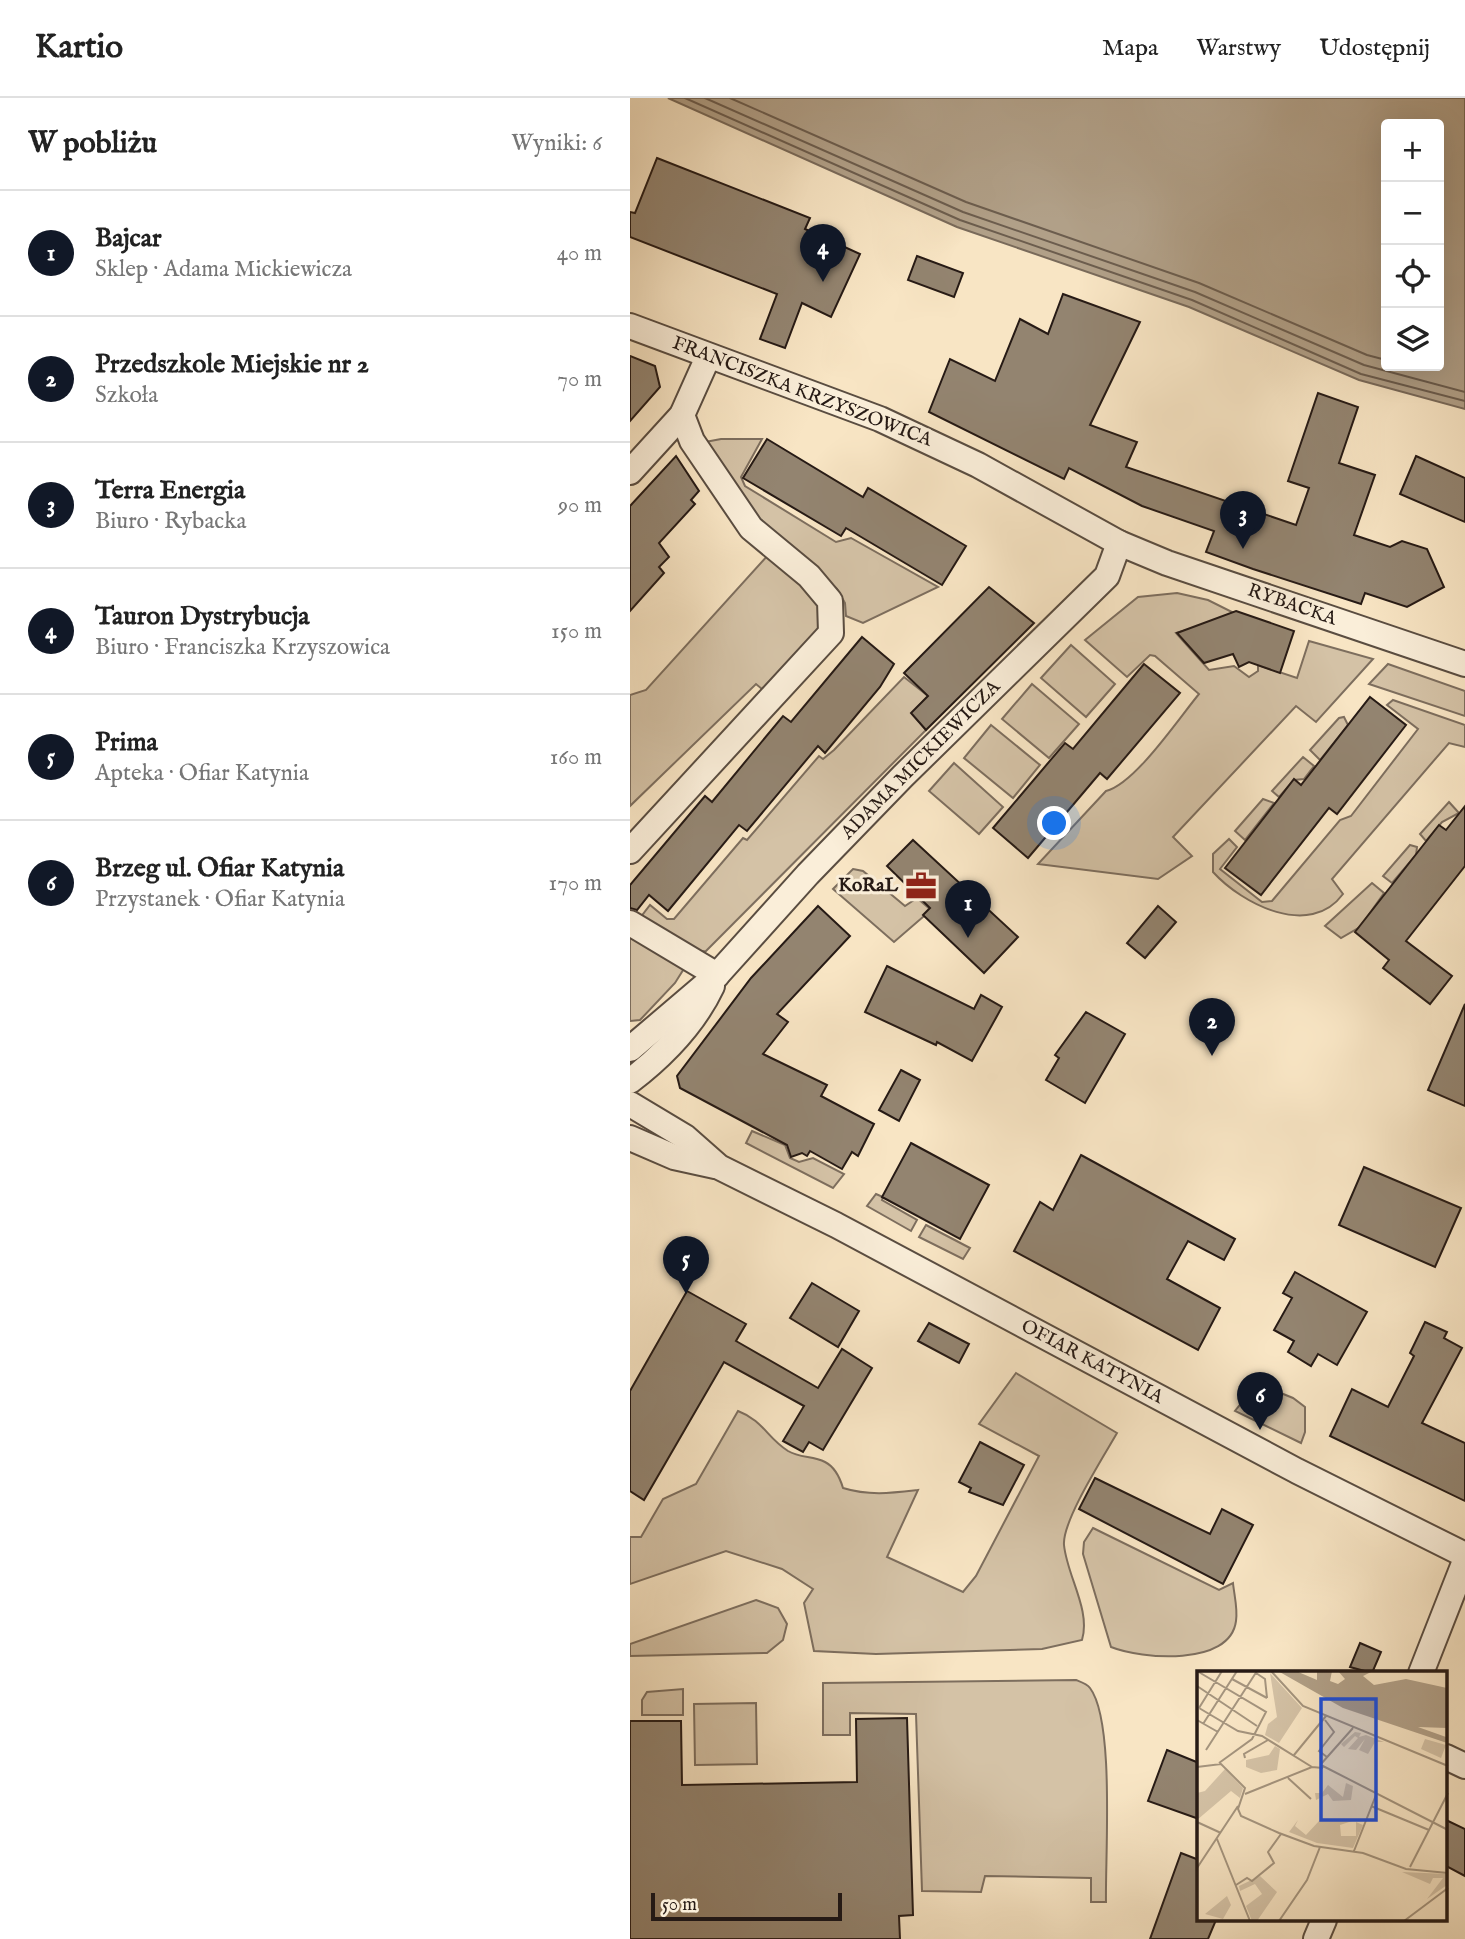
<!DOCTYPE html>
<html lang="pl">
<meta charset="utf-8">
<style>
body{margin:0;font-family:"IM FELL English",serif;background:#f2f2f2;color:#222}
.controls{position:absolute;right:21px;top:21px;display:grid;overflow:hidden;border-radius:7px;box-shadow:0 7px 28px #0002}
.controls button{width:63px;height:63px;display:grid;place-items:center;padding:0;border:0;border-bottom:2px solid #e0e0e0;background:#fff;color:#222;font:35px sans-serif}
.scale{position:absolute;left:21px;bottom:18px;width:191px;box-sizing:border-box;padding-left:7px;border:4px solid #261a15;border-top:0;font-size:19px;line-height:24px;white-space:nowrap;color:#261a15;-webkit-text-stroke:5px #faeed9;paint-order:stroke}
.you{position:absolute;left:425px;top:726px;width:24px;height:24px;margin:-18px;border:5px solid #fff;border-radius:50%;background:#1a73e8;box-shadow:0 0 0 10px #1a73e833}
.badge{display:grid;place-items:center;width:46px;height:46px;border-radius:50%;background:#111827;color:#fff;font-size:23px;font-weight:700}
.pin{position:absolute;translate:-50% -58px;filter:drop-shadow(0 2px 4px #0008)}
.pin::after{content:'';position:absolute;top:37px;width:24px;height:21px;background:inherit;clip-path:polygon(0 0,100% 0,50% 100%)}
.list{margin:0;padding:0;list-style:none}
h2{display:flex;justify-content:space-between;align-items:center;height:91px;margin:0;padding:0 28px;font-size:30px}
h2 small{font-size:23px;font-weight:400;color:#767676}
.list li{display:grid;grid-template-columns:46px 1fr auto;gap:21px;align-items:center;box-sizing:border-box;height:126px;padding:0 28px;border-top:2px solid #e0e0e0}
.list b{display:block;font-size:26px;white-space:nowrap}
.list p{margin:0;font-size:23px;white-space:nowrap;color:#767676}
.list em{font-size:23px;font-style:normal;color:#767676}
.icon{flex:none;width:38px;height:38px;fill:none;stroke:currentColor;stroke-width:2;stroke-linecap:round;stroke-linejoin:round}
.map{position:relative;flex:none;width:835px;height:1841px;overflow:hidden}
header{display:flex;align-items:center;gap:42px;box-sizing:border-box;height:98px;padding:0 35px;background:#fff;border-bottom:2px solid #e0e0e0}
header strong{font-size:33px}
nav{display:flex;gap:38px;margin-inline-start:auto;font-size:24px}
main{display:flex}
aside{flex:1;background:#fff}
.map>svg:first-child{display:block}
.green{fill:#d4c2a6;stroke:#7d6e5e;stroke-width:2}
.water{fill:#b1a088;stroke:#796a5a;stroke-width:2;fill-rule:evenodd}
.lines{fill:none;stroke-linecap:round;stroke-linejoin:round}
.shore{stroke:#6c5d4e;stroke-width:2}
.building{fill:#938470;stroke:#261a15;stroke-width:2}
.street-casing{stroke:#5a4d41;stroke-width:28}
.street{stroke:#faeed9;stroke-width:24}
.labels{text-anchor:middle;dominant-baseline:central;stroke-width:6;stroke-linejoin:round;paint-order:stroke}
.street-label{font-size:19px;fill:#261a15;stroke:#faeed9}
.poi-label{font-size:19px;font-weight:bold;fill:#261a15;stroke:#faeed9;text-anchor:end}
.inset-road{fill:none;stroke:#a4947e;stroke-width:2}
.view{fill:#1d4ed8;fill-opacity:0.15;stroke:#1d4ed8;stroke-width:3.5}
.inset-edge{fill:none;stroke:#261a15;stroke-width:3.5}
</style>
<header>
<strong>Kartio</strong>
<nav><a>Mapa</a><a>Warstwy</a><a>Udostępnij</a></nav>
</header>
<main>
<aside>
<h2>W pobliżu<small>Wyniki: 6</small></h2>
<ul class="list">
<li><span class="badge">1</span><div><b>Bajcar</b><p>Sklep · Adama Mickiewicza</p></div><em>40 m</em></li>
<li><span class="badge">2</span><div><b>Przedszkole Miejskie nr 2</b><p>Szkoła</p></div><em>70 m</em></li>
<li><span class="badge">3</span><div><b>Terra Energia</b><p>Biuro · Rybacka</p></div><em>90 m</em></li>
<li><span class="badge">4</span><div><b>Tauron Dystrybucja</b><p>Biuro · Franciszka Krzyszowica</p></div><em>150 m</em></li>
<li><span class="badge">5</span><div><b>Prima</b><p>Apteka · Ofiar Katynia</p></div><em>160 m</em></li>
<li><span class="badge">6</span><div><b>Brzeg ul. Ofiar Katynia</b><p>Przystanek · Ofiar Katynia</p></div><em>170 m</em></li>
</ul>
</aside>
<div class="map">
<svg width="835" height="1841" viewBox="0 0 835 1841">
<rect width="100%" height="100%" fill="#f8e5c4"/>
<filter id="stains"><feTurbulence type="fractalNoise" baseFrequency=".00286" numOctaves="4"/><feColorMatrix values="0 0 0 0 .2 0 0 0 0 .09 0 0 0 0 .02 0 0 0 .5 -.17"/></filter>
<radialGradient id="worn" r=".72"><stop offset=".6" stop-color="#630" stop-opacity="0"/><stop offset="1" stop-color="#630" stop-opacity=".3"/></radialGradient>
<g class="green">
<path d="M91 341H132L111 379 115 388 206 444 221 440 308 489 233 525 216 518 215 505 207 491 117 413 70 345Z"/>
<path d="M139 456 191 506 194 526 139 597 126 586 0 708V597L16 592Z"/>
<path d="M547 495 578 502 608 517 546 535 579 572 604 568 619 579 628 573V567L667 580 679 543 743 561 686 624 666 608 543 739 562 758 528 781 408 766 476 693C505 686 549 620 569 596L525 558 520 557 497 579 455 542 508 499Z"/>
<path d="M441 547 485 586 456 619 411 580Z"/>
<path d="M758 566 835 593V618L739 586Z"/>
<path d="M274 579 298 598 282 615 296 632 76 853 64 854 10 820 20 807 37 821H44L113 740 117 742 189 658 193 661 204 652Z"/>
<path d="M402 586 449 626 419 660 372 621Z"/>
<path d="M763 602 835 627V649L819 645 702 781 713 796C680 841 612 806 583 774V756L599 741 607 749 590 771 632 804 642 803 710 722 721 718 788 631 757 607Z"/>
<path d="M714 619 718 627 690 662 680 652 709 620Z"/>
<path d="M361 627 410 667 383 700 334 660Z"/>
<path d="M673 659 684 668 674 681 664 682 649 699 642 693Z"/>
<path d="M324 665 373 709 349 736 299 693Z"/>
<path d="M633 701 644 705 615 742 605 733Z"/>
<path d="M819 704 829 715 812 724 796 743 790 736Z"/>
<path d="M780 747 787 749 786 757 762 785 753 778Z"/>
<path d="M223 771 233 773 275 808 287 800 301 812 264 844 203 791Z"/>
<path d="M742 785 754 795 730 829 711 840 695 828Z"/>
<path d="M0 835 55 869 45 885 10 922 0 923Z"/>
<path d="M122 1033 155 1047 160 1060 169 1064 183 1060 214 1076 203 1090 116 1045Z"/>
<path d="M246 1096 253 1099 252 1102 287 1122 281 1133 237 1108Z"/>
<path d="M296 1127 340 1150 333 1161 289 1139Z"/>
<path d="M386 1275 487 1335C474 1358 432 1423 434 1447 437 1478 461 1512 452 1542L412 1551 246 1556 184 1553 174 1505 183 1491 152 1471 96 1453 0 1486V1439H11L33 1401 66 1386 108 1313C134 1323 136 1339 158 1353 170 1360 183 1358 195 1364 205 1369 210 1380 213 1390 239 1398 262 1395 288 1392L257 1459 333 1494 346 1478 409 1358 349 1326Z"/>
<path d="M636 1289 663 1300 675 1309V1334L671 1345 605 1313 613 1303Z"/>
<path d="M463 1430 589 1492 603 1485C604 1496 608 1511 606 1523 600 1569 511 1561 481 1549L453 1456 454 1444Z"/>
<path d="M126 1502 148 1510 157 1526 153 1542 137 1555 0 1558V1546Z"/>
<path d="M446 1582C451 1584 457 1586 460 1590 485 1623 475 1759 476 1804H461V1780L355 1778 351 1794 292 1793 286 1616 220 1615V1637H193V1585Z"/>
<path d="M53 1591V1617H12V1602L17 1594Z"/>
<path d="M126 1605 127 1666 65 1667 64 1606Z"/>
</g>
<path class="water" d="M38 0H835V311L729 282 559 209 327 129ZM756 26H809V268H756Z"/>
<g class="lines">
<g class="shore">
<path d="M55 0 330 122 562 202 731 276 835 303"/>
<path d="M75 0 333 114 565 194 734 267 835 294"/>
<path d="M100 0 336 104 569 185 737 257 756 262"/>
</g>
</g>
<g class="building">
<path d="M27 60 180 120 175 131 230 156 201 219 172 205 155 250 130 241 147 196 0 139V114L5 115Z"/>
<path d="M287 158 333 175 324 199 278 182Z"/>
<path d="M433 196 510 224 460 327 507 344 496 369 666 427 679 390 658 383 688 295 728 309 709 365 745 377 724 437 760 449 772 443 797 451 814 489 777 509 735 495 731 506 623 471 576 454 584 433 512 408 439 370 434 381 299 314 320 261 365 283 390 221 418 236Z"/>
<path d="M0 258 25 268 30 289 0 323Z"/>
<path d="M137 341 233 399 238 390 336 448 312 487 216 430 211 438 113 380Z"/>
<path d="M46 358 69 393 61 402 65 406 29 445 39 459 29 469 34 475 0 513V408Z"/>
<path d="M786 358 835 380V424L770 396Z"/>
<path d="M359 489 404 525 296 632 281 615 298 598 274 575Z"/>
<path d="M606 513 664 533 650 575 619 564 609 569 603 556 574 565 547 535Z"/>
<path d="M232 539 264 566 250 589 195 655 188 648 117 733 109 727 38 813 19 797 7 812 0 810V787L75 698 82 704 153 618 161 624Z"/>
<path d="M514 566 550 595 477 681 470 675 398 760 363 730 435 645 443 651Z"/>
<path d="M740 599 776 627 707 716 699 710 631 797 595 770 664 681 671 687Z"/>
<path d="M835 708V768L776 843 822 878 800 906 753 870 759 862 725 834 809 727 816 732Z"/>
<path d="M283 742 388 839 354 875 293 817 300 810 257 768Z"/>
<path d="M188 808 220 838 147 916 158 924 133 956 197 987 191 998 244 1026 228 1058 222 1054 212 1071 180 1053 177 1058 172 1055 161 1059 157 1047 50 990 47 978 121 880Z"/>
<path d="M528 808 546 824 515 860 497 845Z"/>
<path d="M257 868 344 911 351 897 372 909 342 963 307 944 306 947 235 914Z"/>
<path d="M835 906V1008L798 992Z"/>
<path d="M456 914 495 936 455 1005 416 982 429 960 425 957Z"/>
<path d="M271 972 290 982 269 1023 249 1012Z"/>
<path d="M281 1045 359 1087 330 1141 252 1099Z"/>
<path d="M451 1057 605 1141 594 1162 558 1143 537 1181 590 1210 568 1252 384 1153 410 1104 423 1112Z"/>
<path d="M734 1069 831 1110 805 1169 709 1127Z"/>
<path d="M665 1174 737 1214 707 1267 688 1256 681 1268 658 1254 664 1243 644 1232 662 1200 653 1195Z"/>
<path d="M182 1185 229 1213 208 1249 160 1220Z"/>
<path d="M57 1193 116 1226 106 1243 188 1290 212 1251 242 1270 193 1352 179 1344 173 1354 153 1343 174 1308 94 1264 14 1402 0 1393V1293Z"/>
<path d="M795 1224 817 1234 814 1240 832 1250 792 1325 835 1345V1403L700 1338 722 1291 758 1309 784 1258 780 1255Z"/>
<path d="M299 1225 339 1246 329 1265 288 1243Z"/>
<path d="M350 1344 394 1367 373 1407 339 1394 341 1390 329 1384Z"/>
<path d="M465 1380 580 1436 592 1411 623 1427 593 1486 449 1411Z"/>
<path d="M730 1545 751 1554 742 1575 720 1569Z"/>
<path d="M277 1620 283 1817 269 1818 270 1841H0V1623H51L52 1687 227 1684 226 1621Z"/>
<path d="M537 1652 569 1665V1721L518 1703Z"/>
<path d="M816 1722 835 1731V1778L816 1768Z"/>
<path d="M551 1755 569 1762V1822H586L578 1841H520Z"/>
</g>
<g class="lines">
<defs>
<g id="street">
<path d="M0 228 250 321 348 367 489 445 537 465 835 566"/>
<path d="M0 374 52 317 78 259"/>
<path d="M0 753 201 535 200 503 179 478 121 430 62 343 52 317"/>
<path d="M0 825 87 877"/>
<path d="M0 951 87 877 178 776 273 678 477 478 489 445"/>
<path d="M0 983C34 957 64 926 82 888"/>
<path d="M0 1006 55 1039 89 1069 206 1127 667 1373 835 1457"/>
<path d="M0 1040 44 1059 85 1068"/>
<path d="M791 1575 835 1463"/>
<path d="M816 1659 835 1668"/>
<path d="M686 1841 694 1822"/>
</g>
</defs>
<use href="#street" class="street-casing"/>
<use href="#street" class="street"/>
</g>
<defs>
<symbol id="office-bare" viewBox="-9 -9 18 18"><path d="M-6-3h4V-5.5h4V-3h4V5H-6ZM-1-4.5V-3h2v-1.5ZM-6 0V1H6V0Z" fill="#8f2418" stroke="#faeed9" stroke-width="2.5" paint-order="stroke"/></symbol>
</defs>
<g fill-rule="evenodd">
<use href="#office-bare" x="269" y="766" width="44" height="44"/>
</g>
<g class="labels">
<g class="street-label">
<text transform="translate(172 294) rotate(21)">FRANCISZKA KRZYSZOWICA</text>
<text transform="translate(662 507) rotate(19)">RYBACKA</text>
<text transform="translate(291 662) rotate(-45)">ADAMA MICKIEWICZA</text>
<text transform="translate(462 1264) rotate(28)">OFIAR KATYNIA</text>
</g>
<g class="poi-label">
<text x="268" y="788">KoRaL</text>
</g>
</g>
<g transform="translate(567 1573)">
<rect width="250" height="250" fill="#f8e5c4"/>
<path d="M73 2 105 37 82 72 68 64 71 53 80 46ZM158 61 164 62 162 66 169 64 187 71H178L171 83 162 79 168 68 159 79 151 78 161 67 158 65 147 76 144 73ZM228 68 249 74 244 87 224 78ZM78 75 83 78 80 99 64 102 49 96V89L72 84ZM28 98 46 117 43 127 34 120 0 149V122L8 120ZM149 112 156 115 154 129 136 130 131 123 119 129 118 122H125L131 114 146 126ZM101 149 98 155 109 164 122 150H155L143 154 144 165H159V151L166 154 156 177 120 172 92 161ZM205 201 250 203V214L230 228 246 207H236L233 213ZM63 205 80 221 60 250H55L49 235 65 223 58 213 43 220 42 215ZM30 225 34 234 26 248 8 243Z" fill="#d4c2a6"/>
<path d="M81 0H99L120 9V0H135L133 10 141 13 148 8 141 0H176L166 5 177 14 209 8 250 17V57L221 56 249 66 250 72 146 37Z" fill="#b1a088"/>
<path class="inset-road" d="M0 0 69 41 55 68 22 92M74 0 106 35 251 95M59 2 68 8 70 27M35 8 70 27M0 15 60 55M2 37 41 60 65 65 115 96M2 37 25 0M0 49 21 61M128 49 137 61 122 80 130 86M6 53 40 0M9 79 60 0M97 84 129 45M48 87 47 83 71 69M124 93 156 57M124 94 251 159M0 96 24 93 48 117 41 138 44 145 82 162 117 175 166 182 209 198 251 202M91 107 114 128M48 123 115 96 126 97M174 135 232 159M0 151 24 162M20 168 53 250M157 180 179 124M213 196 251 122M0 197 41 135M39 214 50 207 55 210 77 192 71 181 84 163M82 250 110 209 123 176M207 250 251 217"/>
<path class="view" d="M124 28H179V149H124Z"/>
<rect width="250" height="250" class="inset-edge"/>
</g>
<rect width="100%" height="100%" filter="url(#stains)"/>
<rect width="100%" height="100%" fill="url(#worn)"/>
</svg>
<div class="controls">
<button>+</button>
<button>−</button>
<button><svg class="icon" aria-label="locate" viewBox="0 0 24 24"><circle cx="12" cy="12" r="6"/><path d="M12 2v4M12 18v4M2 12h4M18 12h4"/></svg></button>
<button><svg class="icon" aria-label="layers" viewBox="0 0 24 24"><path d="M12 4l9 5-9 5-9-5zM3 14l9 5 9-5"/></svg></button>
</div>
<div class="scale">50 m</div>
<div class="you"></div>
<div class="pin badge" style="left:338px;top:840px">1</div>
<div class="pin badge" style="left:582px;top:958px">2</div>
<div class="pin badge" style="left:613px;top:451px">3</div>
<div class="pin badge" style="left:193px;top:184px">4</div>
<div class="pin badge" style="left:56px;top:1196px">5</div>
<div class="pin badge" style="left:630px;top:1332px">6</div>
</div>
</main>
